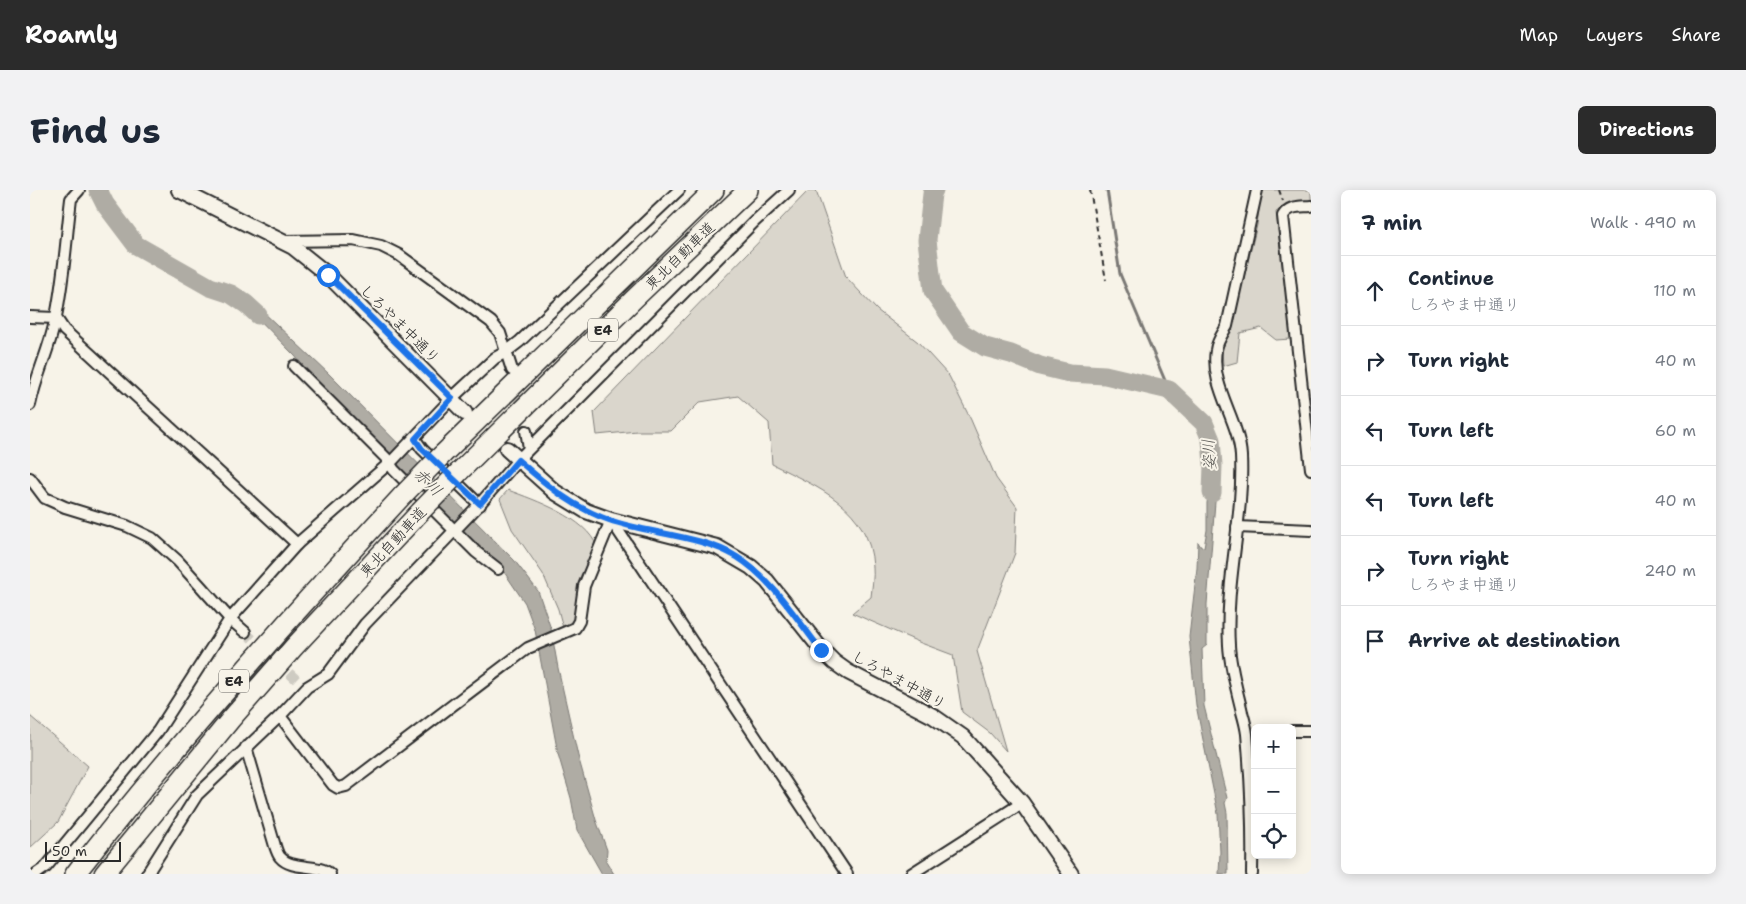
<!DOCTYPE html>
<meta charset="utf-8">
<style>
body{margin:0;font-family:"Shantell Sans","Klee One",sans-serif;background:#f2f2f3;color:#1f2937}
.controls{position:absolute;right:15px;bottom:15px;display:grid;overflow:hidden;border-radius:8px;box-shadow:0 2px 12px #0003}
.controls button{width:45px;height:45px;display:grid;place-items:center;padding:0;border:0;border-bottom:1px solid #e0e1e3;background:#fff;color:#1f2937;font:25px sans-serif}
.scale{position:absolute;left:15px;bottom:12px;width:76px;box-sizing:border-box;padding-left:5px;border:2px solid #2b2b2b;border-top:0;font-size:14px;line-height:18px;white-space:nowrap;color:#2b2b2b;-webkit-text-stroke:4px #f7f3e8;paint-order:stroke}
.stop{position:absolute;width:15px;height:15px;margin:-11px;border:4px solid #1a73e8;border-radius:50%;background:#fff}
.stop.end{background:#1a73e8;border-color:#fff;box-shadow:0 1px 5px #0008}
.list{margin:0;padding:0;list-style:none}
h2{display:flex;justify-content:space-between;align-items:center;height:65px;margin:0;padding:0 20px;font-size:21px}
h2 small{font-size:16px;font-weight:400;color:#747a83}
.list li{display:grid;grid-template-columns:32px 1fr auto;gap:15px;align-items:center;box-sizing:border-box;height:70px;padding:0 20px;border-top:1px solid #e0e1e3}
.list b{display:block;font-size:19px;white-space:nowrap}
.list p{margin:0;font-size:16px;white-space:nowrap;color:#747a83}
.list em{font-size:16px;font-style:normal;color:#747a83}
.icon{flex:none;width:28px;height:28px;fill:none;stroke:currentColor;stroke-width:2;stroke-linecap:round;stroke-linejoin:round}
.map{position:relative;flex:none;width:1281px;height:684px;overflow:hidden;border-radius:8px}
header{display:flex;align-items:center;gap:30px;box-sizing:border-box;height:70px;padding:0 25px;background:#2b2b2b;color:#fff}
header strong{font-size:24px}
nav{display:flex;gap:28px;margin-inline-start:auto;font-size:18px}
.intro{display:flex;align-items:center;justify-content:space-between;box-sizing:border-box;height:120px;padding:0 30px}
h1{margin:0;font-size:35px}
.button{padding:12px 22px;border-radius:8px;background:#2b2b2b;color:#fff;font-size:18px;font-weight:700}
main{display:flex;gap:30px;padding:0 30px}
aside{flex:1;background:#fff;border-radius:8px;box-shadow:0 2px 12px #0003}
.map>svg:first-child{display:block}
.green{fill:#dad6cc;stroke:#82807c}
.water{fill:#afaca4;stroke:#7a7874}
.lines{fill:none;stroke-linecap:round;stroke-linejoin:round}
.stream{stroke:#7a7874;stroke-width:3}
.river{stroke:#afaca4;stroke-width:19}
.street-tunnel{stroke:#cecbc2;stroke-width:10;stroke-dasharray:10 5;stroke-linecap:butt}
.secondary-tunnel{stroke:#cecbc2;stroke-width:14;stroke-dasharray:14 7;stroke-linecap:butt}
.street-casing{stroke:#2b2b2b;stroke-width:14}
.secondary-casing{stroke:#2b2b2b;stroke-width:18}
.highway-casing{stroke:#2b2b2b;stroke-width:22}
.path{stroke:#2b2b2b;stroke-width:2;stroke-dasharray:5 4;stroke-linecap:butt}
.street{stroke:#f7f3e8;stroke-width:10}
.secondary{stroke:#f7f3e8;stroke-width:14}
.highway{stroke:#f7f3e8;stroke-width:19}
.highway-bridge-casing{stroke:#2b2b2b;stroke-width:22;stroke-linecap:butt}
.highway-bridge{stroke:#f7f3e8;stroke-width:19}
.route{stroke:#1a73e8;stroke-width:6}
.labels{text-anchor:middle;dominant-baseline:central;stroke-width:4;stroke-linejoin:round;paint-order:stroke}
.shield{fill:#f7f3e8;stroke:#686764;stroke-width:1}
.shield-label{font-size:14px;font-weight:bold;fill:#2b2b2b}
.street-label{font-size:15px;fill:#2b2b2b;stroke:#f7f3e8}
.water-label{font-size:16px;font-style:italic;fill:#53524f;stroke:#f7f3e8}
</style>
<header>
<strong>Roamly</strong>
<nav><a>Map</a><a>Layers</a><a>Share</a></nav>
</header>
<div class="intro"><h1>Find us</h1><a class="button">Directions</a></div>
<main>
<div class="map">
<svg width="1281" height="684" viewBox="0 0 1281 684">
<rect width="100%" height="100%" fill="#f7f3e8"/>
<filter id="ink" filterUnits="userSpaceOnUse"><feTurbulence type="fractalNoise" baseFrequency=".02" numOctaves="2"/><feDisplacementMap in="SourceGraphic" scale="10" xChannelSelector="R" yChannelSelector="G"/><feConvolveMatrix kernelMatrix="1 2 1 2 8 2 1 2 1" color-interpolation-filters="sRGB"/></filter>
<g filter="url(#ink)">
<g class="green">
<path d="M779 0H786L816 87 847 120 888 152 919 186 941 230 966 288 987 317 985 363 947 461 976 561 960 543 932 522 923 465 891 453 822 423 841 407C842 397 844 387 843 377 840 317 787 297 742 274L739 233 708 206 670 212 641 241H607L567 245 564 222Z"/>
<path d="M1231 0H1281V12L1261 13 1246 22 1261 149 1246 150 1231 138 1210 143 1207 172 1193 176 1192 160 1202 136 1227 35Z"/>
<path d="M478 300C505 310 557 328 567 357L551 385 545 429 533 438 528 419 513 384 482 339 470 309Z"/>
<path d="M0 526 58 576 28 632 0 658Z"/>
</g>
<g class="water">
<path d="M206 106 230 119 299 184 484 370 508 401 521 439 528 478 548 566 566 630 577 660 576 671 584 684H572L547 640 541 608 528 564 505 440 495 413 470 376 448 356 290 196 265 166Z"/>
<path d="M1184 269 1185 312 1177 414V455L1172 459 1174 516 1197 608 1195 613 1197 623 1198 684H1189L1190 662 1188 624 1166 515 1159 447 1167 378 1168 352 1171 357H1174L1177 340V313Z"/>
</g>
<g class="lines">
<path class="stream" d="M1077 0 1090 84 1139 200"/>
<g class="river">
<path d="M68 0 75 14 106 55 180 97 201 104 216 114 228 125"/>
<path d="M904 0 902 4 897 50 903 101 931 142 955 157 981 164 1010 176 1039 183 1075 185 1139 200 1174 233 1181 250 1183 275 1182 303"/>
</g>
<g class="street-tunnel">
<path d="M484 191 496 241"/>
<path d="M215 442 270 493"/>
</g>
<path class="secondary-tunnel" d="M440 227 477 259"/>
<defs>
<g id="street">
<path d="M1281 16C1270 17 1259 15 1253 26L1281 279"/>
<path d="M254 51 323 50 351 56 369 65 461 132 470 143 482 180"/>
<path d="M0 127 26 128"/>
<path d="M26 128 34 140 267 354"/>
<path d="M264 176 356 268 364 280 446 362 468 379"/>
<path d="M0 215C6 185 19 161 25 131 34 91 36 49 41 9L49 0"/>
<path d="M496 241 499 258"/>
<path d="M385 249 392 259 450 315"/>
<path d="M0 288 15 308 35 317 97 336 122 348 148 371 200 429 215 442"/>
<path d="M581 330 817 684"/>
<path d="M1207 337 1281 340"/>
<path d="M250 526 303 595 308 598 316 596 498 458 545 438 549 431 554 396 581 330"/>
<path d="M1262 541H1281"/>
<path d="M216 557 245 656C246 659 248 665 250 667 262 681 287 673 300 684"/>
<path d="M6 684 16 677 128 541 200 429 267 354 363 270 422 208 465 168 476 162 489 152 649 0"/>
<path d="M117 684 167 605 250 526 277 497 298 484 335 434 447 317 488 270 725 31 759 0"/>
<path d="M881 684 992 613"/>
<path d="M1222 684C1223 637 1221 590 1217 544 1216 536 1214 529 1212 522 1207 500 1200 477 1199 455 1195 391 1214 329 1211 266 1209 230 1180 197 1186 160 1187 151 1193 143 1197 136L1227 0"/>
</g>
<g id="secondary">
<path d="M149 0 263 57 298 85 435 223"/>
<path d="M477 259 525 302 556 321 581 330 687 357 721 377 737 391 791 459 804 472 818 482 903 526 933 547 992 613 1041 684"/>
</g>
<g id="highway">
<path d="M412 265 684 0"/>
<path d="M429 282 604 109 718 0"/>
<path d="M45 684C148 552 259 428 373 305"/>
<path d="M74 684 201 529 264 457 390 322"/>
</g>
</defs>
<use href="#street" class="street-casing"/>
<use href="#secondary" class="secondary-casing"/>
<use href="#highway" class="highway-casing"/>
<g class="path">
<path d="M1060 0 1076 90"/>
<path d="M1249 0 1253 11"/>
</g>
<use href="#street" class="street"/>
<use href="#secondary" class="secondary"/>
<use href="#highway" class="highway"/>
<defs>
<g id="highway-bridge">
<path d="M373 305 412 265"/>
<path d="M390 322 429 282"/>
</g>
</defs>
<use href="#highway-bridge" class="highway-bridge-casing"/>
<use href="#highway-bridge" class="highway-bridge"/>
</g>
</g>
<g class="lines" filter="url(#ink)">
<path class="route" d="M298 85 422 208 385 249 392 259 450 314 488 270C517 295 542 317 579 330 619 344 671 345 707 367 742 389 766 428 791 460"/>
</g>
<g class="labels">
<g class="shield">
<rect x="558" y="128.5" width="30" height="23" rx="4"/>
<rect x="189" y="479.5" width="30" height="23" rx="4"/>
</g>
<g class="shield-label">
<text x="573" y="140">E4</text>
<text x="204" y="491">E4</text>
</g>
<g class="street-label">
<text transform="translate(650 66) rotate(-44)">東北自動車道</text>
<text transform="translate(370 134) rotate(45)">しろやま中通り</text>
<text transform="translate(363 352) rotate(-47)">東北自動車道</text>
<text transform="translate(869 490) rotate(29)">しろやま中通り</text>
</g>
<g class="water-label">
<text transform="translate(1179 265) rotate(-94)">姿川</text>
<text transform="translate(398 292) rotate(44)">赤川</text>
</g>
</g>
</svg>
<div class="controls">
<button>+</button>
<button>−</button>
<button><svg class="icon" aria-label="locate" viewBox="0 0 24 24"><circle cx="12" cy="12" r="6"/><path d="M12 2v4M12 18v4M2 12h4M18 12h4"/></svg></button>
</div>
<div class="scale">50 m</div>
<div class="stop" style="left:298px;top:85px"></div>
<div class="stop end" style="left:791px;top:460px"></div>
</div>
<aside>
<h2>7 min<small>Walk · 490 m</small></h2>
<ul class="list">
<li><svg class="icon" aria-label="ahead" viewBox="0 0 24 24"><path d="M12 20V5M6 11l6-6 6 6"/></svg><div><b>Continue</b><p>しろやま中通り</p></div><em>110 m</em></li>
<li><svg class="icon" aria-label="right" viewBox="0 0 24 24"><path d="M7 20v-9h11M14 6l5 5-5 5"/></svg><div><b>Turn right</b></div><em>40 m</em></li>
<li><svg class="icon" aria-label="left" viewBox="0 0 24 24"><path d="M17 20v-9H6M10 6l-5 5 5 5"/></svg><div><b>Turn left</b></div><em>60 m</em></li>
<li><svg class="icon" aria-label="left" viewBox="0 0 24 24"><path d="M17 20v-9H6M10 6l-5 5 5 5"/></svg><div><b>Turn left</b></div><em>40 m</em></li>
<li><svg class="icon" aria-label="right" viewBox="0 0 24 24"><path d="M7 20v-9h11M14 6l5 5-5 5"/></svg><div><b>Turn right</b><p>しろやま中通り</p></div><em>240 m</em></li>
<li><svg class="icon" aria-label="arrive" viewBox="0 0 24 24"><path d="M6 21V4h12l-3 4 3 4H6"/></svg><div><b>Arrive at destination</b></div></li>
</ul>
</aside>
</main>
